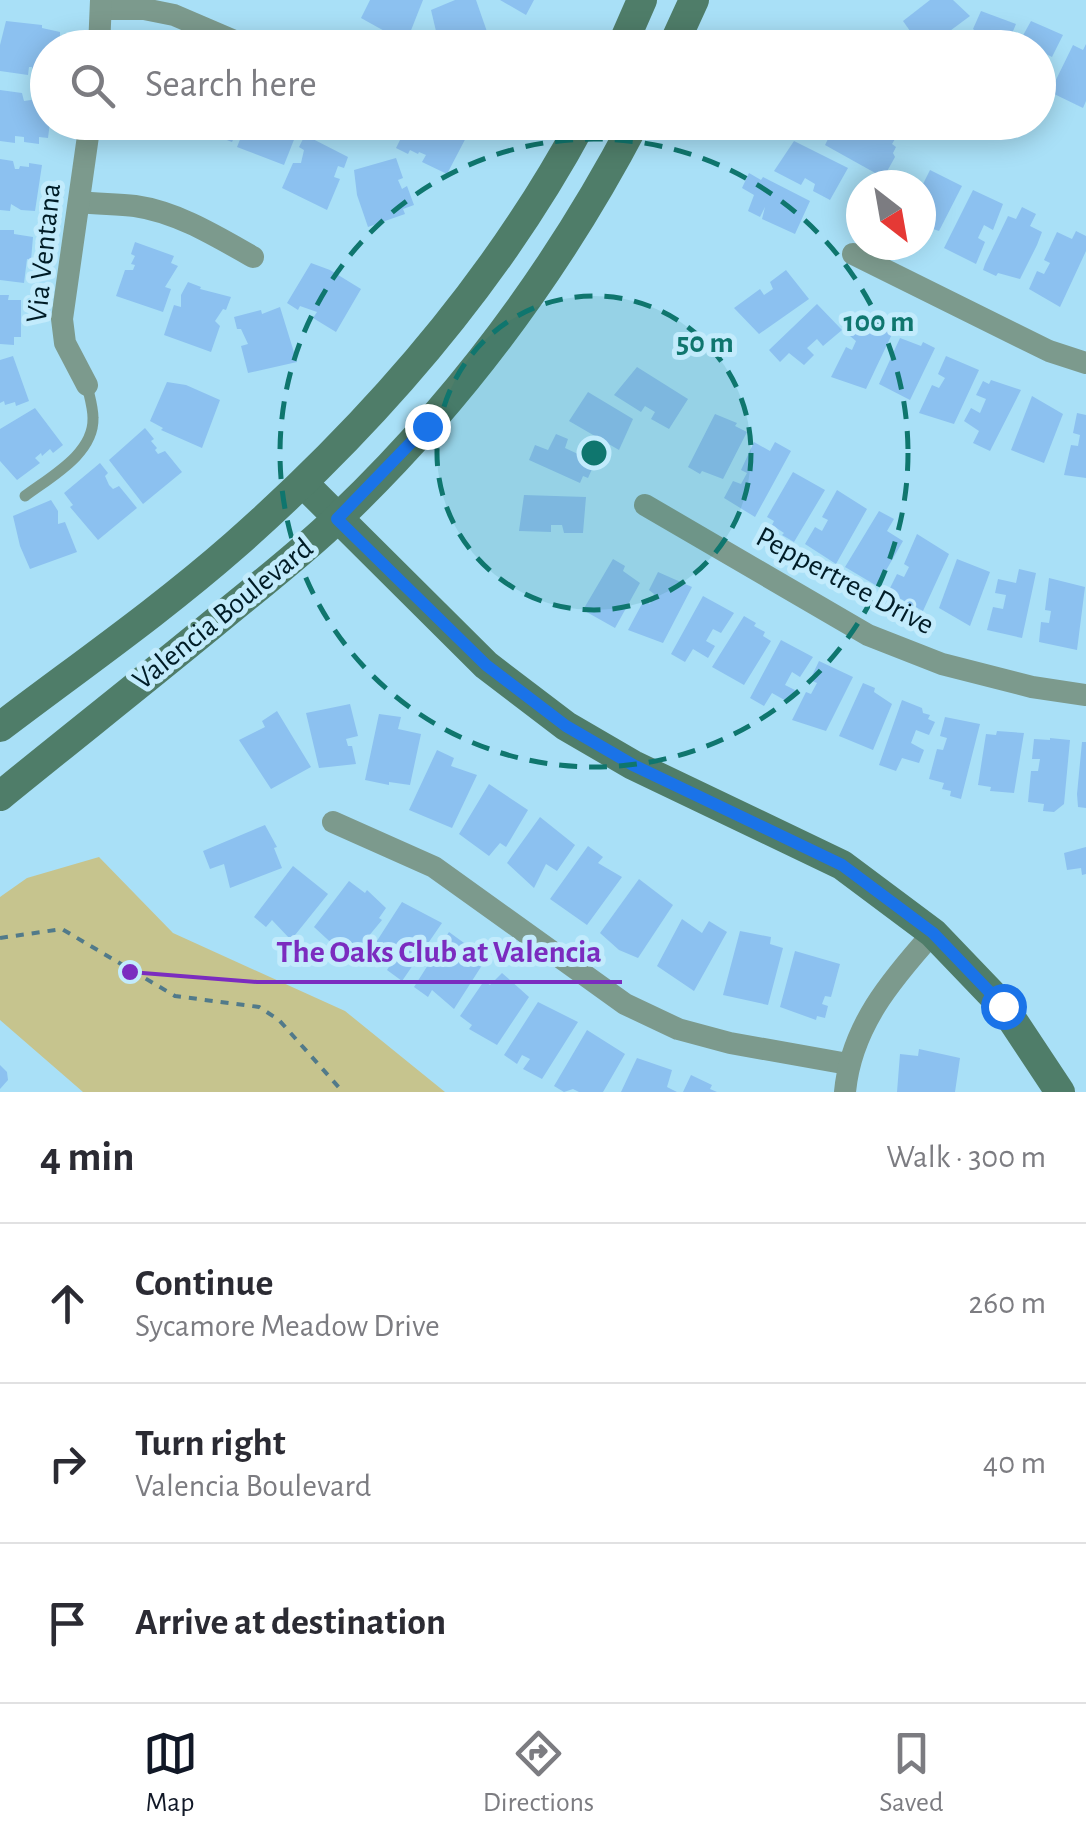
<!DOCTYPE html>
<meta charset="utf-8">
<style>
body{margin:0;font-family:"Alegreya Sans",sans-serif;background:#f7f7f7;color:#2b2b33}
.compass{position:absolute;left:846px;top:170px;width:90px;height:90px;border-radius:50%;background:#fff;box-shadow:0 5px 25px #0003;rotate:149deg}
.stop{position:absolute;width:30px;height:30px;margin:-22px;border:8px solid #1a73e8;border-radius:50%;background:#fff}
.stop.end{background:#1a73e8;border-color:#fff;box-shadow:0 2px 10px #0008}
.list{margin:0;padding:0;list-style:none}
h2{display:flex;justify-content:space-between;align-items:center;height:130px;margin:0;padding:0 40px;font-size:42px}
h2 small{font-size:32px;font-weight:400;color:#7c7c81}
.list li{display:grid;grid-template-columns:65px 1fr auto;gap:30px;align-items:center;box-sizing:border-box;height:160px;padding:0 40px;border-top:2px solid #e1e1e2}
.list b{display:block;font-size:38px;white-space:nowrap}
.list p{margin:0;font-size:32px;white-space:nowrap;color:#7c7c81}
.list em{font-size:32px;font-style:normal;color:#7c7c81}
.icon{flex:none;width:55px;height:55px;fill:none;stroke:currentColor;stroke-width:2;stroke-linecap:round;stroke-linejoin:round}
.map{position:relative;flex:none;width:1086px;height:1092px;overflow:hidden}
.search{position:absolute;background:#fff;box-shadow:0 5px 25px #0003;left:30px;right:30px;top:30px;height:110px;display:flex;align-items:center;gap:25px;box-sizing:border-box;padding:0 35px;border-radius:55px;color:#7c7c81;font-size:38px}
.sheet{height:610px;background:#fff}
nav{display:flex;justify-content:space-around;align-items:center;box-sizing:border-box;height:140px;border-top:2px solid #e1e1e2;background:#fff;font-size:28px;color:#7c7c81}
nav a{display:grid;justify-items:center;gap:5px}
nav .on{color:#111827}
.map>svg:first-child{display:block}
.green{fill:#c6c48e}
.building{fill:#8cc1f0}
.lines{fill:none;stroke-linecap:round;stroke-linejoin:round}
.path{stroke:#517a8a;stroke-width:4;stroke-dasharray:8 8;stroke-linecap:butt}
.lane{stroke:#7c9a8d;stroke-width:11}
.street{stroke:#7c9a8d;stroke-width:22}
.secondary{stroke:#4f7d69;stroke-width:30}
.route{stroke:#1a73e8;stroke-width:12}
.ring{fill:none;stroke:#0f766e;stroke-width:5;stroke-dasharray:18 12}
.labels{text-anchor:middle;dominant-baseline:central;stroke-width:10;stroke-linejoin:round;paint-order:stroke}
.street-label{font-size:30px;fill:#001c26;stroke:#c2ebfc}
.centre{fill:#0f766e;stroke:#c2ebfc;stroke-width:5}
.ring-label{font-size:30px;text-anchor:middle;font-weight:bold;fill:#0f766e;stroke:#c2ebfc;stroke-width:10;stroke-linejoin:round;paint-order:stroke}
.leader{fill:none;stroke:#7b2cbf;stroke-width:4}
.callout-dot{fill:#7b2cbf;stroke:#c2ebfc;stroke-width:4}
.callout-label{font-size:32px;text-anchor:middle;font-weight:bold;fill:#7b2cbf;stroke:#c2ebfc;stroke-width:10;stroke-linejoin:round;paint-order:stroke}
</style>
<div class="map">
<svg width="1086" height="1092" viewBox="0 0 1086 1092">
<rect width="100%" height="100%" fill="#a9e0f7"/>
<path class="green" d="M99 857 173 933 345 1011 445 1092H83L0 1020V897L27 878Z"/>
<g class="building">
<path d="M370 0H423L406 43 361 18Z"/>
<path d="M455 0H476L492 46 440 48 431 10Z"/>
<path d="M500 0H534L526 15Z"/>
<path d="M930 0H953L970 16 927 48H922L903 21Z"/>
<path d="M981 11 1016 24 1006 48H967L970 40 975 43 979 34 973 29Z"/>
<path d="M6 21 42 25V28L60 32V48H48V75L32 72V67H29L28 75 0 71V45Z"/>
<path d="M1031 21 1063 35 1052 57 1044 53 1038 63V48H1016Z"/>
<path d="M1086 44V101L1083 108 1050 92 1073 45 1083 50Z"/>
<path d="M0 90 22 93 24 101 38 99 39 96 48 97V116L44 115V120L50 122 48 138 39 137V144L24 142V137L15 136V143L0 141Z"/>
<path d="M180 122H241L232 142 208 133 203 140 194 136 197 130Z"/>
<path d="M247 122H301L284 165 237 147Z"/>
<path d="M409 122H457L470 130 447 174 422 162 426 155 419 152 418 154 410 150 408 154 396 148Z"/>
<path d="M853 122 867 125 865 136 869 128 895 139 892 144 896 147 893 153 895 157 885 175 878 171 877 174 825 145 833 129 845 135Z"/>
<path d="M305 135 348 157 344 168 338 166 334 177 340 179 327 210 282 188 293 163H301L304 150 299 147Z"/>
<path d="M794 141 848 168 830 200 813 191 815 184 805 178 801 185 774 171Z"/>
<path d="M396 158 403 178 398 180 402 189 407 186 414 205 403 209 405 214 368 227 357 195 354 170Z"/>
<path d="M0 159 13 161 15 169H19L20 166 29 167V163L42 165 35 211 21 210 11 204 10 211 0 210Z"/>
<path d="M930 170 962 186 939 231 921 225V188Z"/>
<path d="M749 173 761 180 763 177 810 201 795 234 762 219 765 207 760 217 748 211 754 195 742 188Z"/>
<path d="M973 190 1003 204 993 230 984 225 978 238 985 242 976 264 944 248Z"/>
<path d="M1022 207 1036 214 1030 226 1042 232 1037 245 1020 279 998 273 996 276 983 270 985 264 1008 216 1016 219Z"/>
<path d="M0 230H14V234L33 237 31 260 27 259 24 283 0 280Z"/>
<path d="M1076 231 1086 236V251L1060 307 1029 289 1037 271 1044 274 1050 263 1044 260 1057 232 1072 239Z"/>
<path d="M135 242 174 256 171 263 178 266 165 287 171 289 163 312 116 296 125 270H133L135 265 131 264 135 256 131 254Z"/>
<path d="M311 263 330 270 361 289 336 332 313 318 317 312 300 306 298 310 287 303Z"/>
<path d="M786 270 809 299 759 334 734 308 760 289 764 295 773 289 770 282Z"/>
<path d="M188 282 201 287 200 289 231 297 226 310 223 309 215 321 220 326 211 352 164 335 174 305 181 307V295Z"/>
<path d="M0 295H9L8 300H21V337H14V345L0 344Z"/>
<path d="M817 304 842 330 823 346 817 339 807 348 814 355 804 365 789 353 780 362 769 350Z"/>
<path d="M280 307 297 362 248 373 241 346 248 344 241 329H237L234 317 261 310 262 314Z"/>
<path d="M859 317 893 332 866 389 831 377 846 347 852 350 856 341 850 336Z"/>
<path d="M900 338 921 346 923 342 935 348 910 400 879 384Z"/>
<path d="M13 356 29 401 16 406 15 402 5 405 4 401 0 403V360Z"/>
<path d="M946 356 979 370 954 424 919 413 932 385 939 388 945 378 938 374Z"/>
<path d="M637 367 688 399 669 429 651 419 655 412 645 406 641 412 614 395Z"/>
<path d="M991 380 1021 390 990 451 973 443 979 431 964 421 971 408 980 413 986 399 976 395 983 381 989 384Z"/>
<path d="M167 382 186 385 220 400 202 448 161 430 163 428 150 421Z"/>
<path d="M588 392 633 419 619 450 569 421Z"/>
<path d="M1032 396 1063 414 1044 463 1011 450Z"/>
<path d="M35 408 63 445 53 453 50 449 42 456 41 453 35 458 40 463 17 480 0 461V429Z"/>
<path d="M1077 413 1086 415V478L1064 475 1071 445 1078 446 1080 435 1073 433Z"/>
<path d="M715 414 737 423 735 426 747 432 723 479 702 471 700 474 688 467Z"/>
<path d="M145 428 154 439 151 441 157 448 155 450 158 454 165 451 182 472 143 504 109 460Z"/>
<path d="M556 434 568 439 565 448 578 454 581 445 604 454 597 469 593 467 588 478 583 476 580 483 529 460 535 445 548 450Z"/>
<path d="M754 442 770 451 775 442 791 451 755 517 724 498 733 481 741 484 747 473 741 470Z"/>
<path d="M100 463 108 473 105 476 109 485 113 489 119 486 137 508 98 540 70 507 73 505 64 493Z"/>
<path d="M793 472 825 490 794 542 782 535 784 533 772 525 774 521 767 517Z"/>
<path d="M837 490 867 509 836 564 805 544 815 527 822 531 828 520 822 517Z"/>
<path d="M524 495 586 497 583 533H564L562 525H551V532L519 531Z"/>
<path d="M51 500 58 511V524L65 522 77 552 30 569 20 546 13 516Z"/>
<path d="M879 511 894 519 887 531 903 541 877 586 845 567Z"/>
<path d="M917 534 949 554 923 611 888 592 897 574 904 577 909 567 904 564Z"/>
<path d="M613 559 625 566 623 571 640 583 615 628 583 610Z"/>
<path d="M957 559 990 572 970 626 939 608Z"/>
<path d="M1019 569 1036 573 1022 638 987 630 993 607 1003 609 1006 595 995 593 998 579 1016 583Z"/>
<path d="M658 572 692 587 663 643 628 630 644 600 650 604 654 594 649 590Z"/>
<path d="M1049 578 1085 587 1077 650 1039 642 1041 622 1049 623 1051 611 1045 610Z"/>
<path d="M703 596 734 613 721 633 713 629 706 641 715 646 708 658 693 649 685 662 671 654Z"/>
<path d="M744 616 756 623 754 626 765 632 763 636 771 641 744 685 712 667Z"/>
<path d="M781 640 813 657 800 677 792 672 785 685 795 690 788 702 772 693 764 706 750 698Z"/>
<path d="M819 661 853 677 826 731 792 720 806 692 811 694 817 683 810 680Z"/>
<path d="M863 683 875 688 874 692 892 704 873 750 839 736Z"/>
<path d="M902 700 922 708 923 713 930 715 928 719 935 722 929 735 916 730 911 743 924 750 919 763 902 758 896 771 879 765Z"/>
<path d="M350 704 358 736 346 739 348 746H352L356 764 319 768 306 713Z"/>
<path d="M277 711 311 767 271 789 239 740 265 727 262 721Z"/>
<path d="M379 714 401 717 398 729 421 734 410 785 389 782V785L365 780Z"/>
<path d="M945 717 980 724 961 799 950 796 951 791 942 789 944 783 929 779 937 749 943 750 947 738 940 736Z"/>
<path d="M997 731 1024 733 1014 793 990 791 991 787 978 785 986 734 996 735Z"/>
<path d="M1050 738 1070 740 1064 804 1054 812 1043 811 1044 804 1028 802 1031 771H1038L1040 759H1032L1034 739 1050 740Z"/>
<path d="M1082 742H1086V808L1078 807 1077 794Z"/>
<path d="M437 750 454 758 451 766 477 775 452 828 409 810Z"/>
<path d="M489 784 528 810 506 847 500 843 489 856 459 834Z"/>
<path d="M540 817 575 845 557 871 546 864 534 888 507 863Z"/>
<path d="M265 825 277 847 274 848 282 868 230 888 224 864 210 869 203 851Z"/>
<path d="M588 846 603 857 598 863 622 877 587 925 550 899Z"/>
<path d="M1086 847V874L1082 875 1081 868 1067 870 1064 853Z"/>
<path d="M293 866 328 894 291 940 272 920 266 927 254 917Z"/>
<path d="M639 879 673 905 638 958 619 950 600 933Z"/>
<path d="M349 881 365 893 367 890 386 908 379 918 382 920 353 955 341 946 339 950 314 927Z"/>
<path d="M402 902 442 923 402 981 387 970 394 959 373 947Z"/>
<path d="M682 919 702 933 709 921 727 932 694 991 657 966Z"/>
<path d="M740 931 771 937 770 944 783 948 768 1005 723 995Z"/>
<path d="M449 932 486 959 454 1009 432 990 428 997 414 987Z"/>
<path d="M795 951 840 964 831 997 825 996 822 1004 828 1006 825 1018 817 1016 816 1020 780 1007Z"/>
<path d="M502 973 529 997 497 1045 469 1029 472 1025 460 1016 484 981 490 985Z"/>
<path d="M538 1002 578 1022 542 1079 523 1069 530 1059 522 1055 517 1064 504 1055Z"/>
<path d="M587 1030 625 1054 603 1092H579L573 1089 564 1092 554 1086Z"/>
<path d="M919 1049 960 1058 955 1092H897L900 1054 918 1056Z"/>
<path d="M637 1058 672 1070 667 1087 677 1092H621Z"/>
<path d="M0 1065 7 1072 8 1080 0 1089Z"/>
<path d="M691 1075 712 1085 710 1089 717 1092H683Z"/>
</g>
<g class="lines">
<path class="path" d="M0 938 62 929 175 996 259 1007 279 1020 343 1092"/>
<path class="lane" d="M25 496C50 477 94 454 93 418 93 407 89 395 87 385"/>
<g class="street">
<path d="M101 9H144L174 15 251 48"/>
<path d="M99 48 101 0"/>
<path d="M79 202C97 204 117 204 135 206 177 212 216 236 253 257"/>
<path d="M853 254 1049 351 1086 363"/>
<path d="M87 385 65 343 62 319 90 122"/>
<path d="M645 505 868 635 942 664 1032 687 1086 695"/>
<path d="M333 822 434 867 625 1004 678 1029 730 1043 848 1064"/>
<path d="M845 1092C851 1027 891 980 933 933"/>
</g>
<g class="secondary">
<path d="M621 48 642 0"/>
<path d="M672 48 694 0"/>
<path d="M303 483 486 665 566 726 633 765 842 865 933 933 1003 1006 1060 1092"/>
<path d="M0 727C79 667 161 610 235 545 372 424 495 284 582 122"/>
<path d="M0 796C75 735 150 676 225 614 264 582 304 551 340 516 459 402 558 269 635 122"/>
</g>
</g>
<g class="lines">
<path class="route" d="M427 426 337 519 486 665 566 726 633 765 842 865 933 933 1003 1006"/>
</g>
<circle cx="594" cy="453" r="157" fill="#0f766e" fill-opacity=".12"/>
<g class="ring">
<circle cx="594" cy="453" r="157"/>
<circle cx="594" cy="453" r="314"/>
</g>
<g class="labels">
<g class="street-label">
<text transform="translate(44 253) rotate(-84)">Via Ventana</text>
<text transform="translate(845 581) rotate(28)">Peppertree Drive</text>
<text transform="translate(223 614) rotate(-39)">Valencia Boulevard</text>
</g>
</g>
<circle cx="594" cy="453" r="15" class="centre"/>
<g class="ring-label">
<text x="879" y="331">100 m</text>
<text x="705" y="352">50 m</text>
</g>
<path class="leader" d="M130 972L257 982H622"/>
<circle class="callout-dot" cx="130" cy="972" r="10"/>
<g class="callout-label">
<text x="439" y="962">The Oaks Club at Valencia</text>
</g>
</svg>
<svg class="compass" viewBox="-18 -18 36 36"><path d="M0-13l5 13h-10z" fill="#e53935"/><path d="M0 13l5-13h-10z" fill="#7c7c81"/></svg>
<div class="stop" style="left:1003px;top:1006px"></div>
<div class="stop end" style="left:427px;top:426px"></div>
<div class="search"><svg class="icon" aria-label="search" viewBox="0 0 24 24"><circle cx="10" cy="10" r="6"/><path d="M15 15l6 6"/></svg>Search here</div>
</div>
<section class="sheet">
<h2>4 min<small>Walk · 300 m</small></h2>
<ul class="list">
<li><svg class="icon" aria-label="ahead" viewBox="0 0 24 24"><path d="M12 20V5M6 11l6-6 6 6"/></svg><div><b>Continue</b><p>Sycamore Meadow Drive</p></div><em>260 m</em></li>
<li><svg class="icon" aria-label="right" viewBox="0 0 24 24"><path d="M7 20v-9h11M14 6l5 5-5 5"/></svg><div><b>Turn right</b><p>Valencia Boulevard</p></div><em>40 m</em></li>
<li><svg class="icon" aria-label="arrive" viewBox="0 0 24 24"><path d="M6 21V4h12l-3 4 3 4H6"/></svg><div><b>Arrive at destination</b></div></li>
</ul>
</section>
<nav>
<a class="on"><svg class="icon" aria-label="map" viewBox="0 0 24 24"><path d="M3 6l6-2 6 2 6-2v14l-6 2-6-2-6 2zM9 4v14M15 6v14"/></svg>Map</a>
<a><svg class="icon" aria-label="directions" viewBox="0 0 24 24"><path d="M12 3l9 9-9 9-9-9zM9 14v-3h6M13 9l2 2-2 2"/></svg>Directions</a>
<a><svg class="icon" aria-label="saved" viewBox="0 0 24 24"><path d="M7 4h10v16l-5-4-5 4z"/></svg>Saved</a>
</nav>
